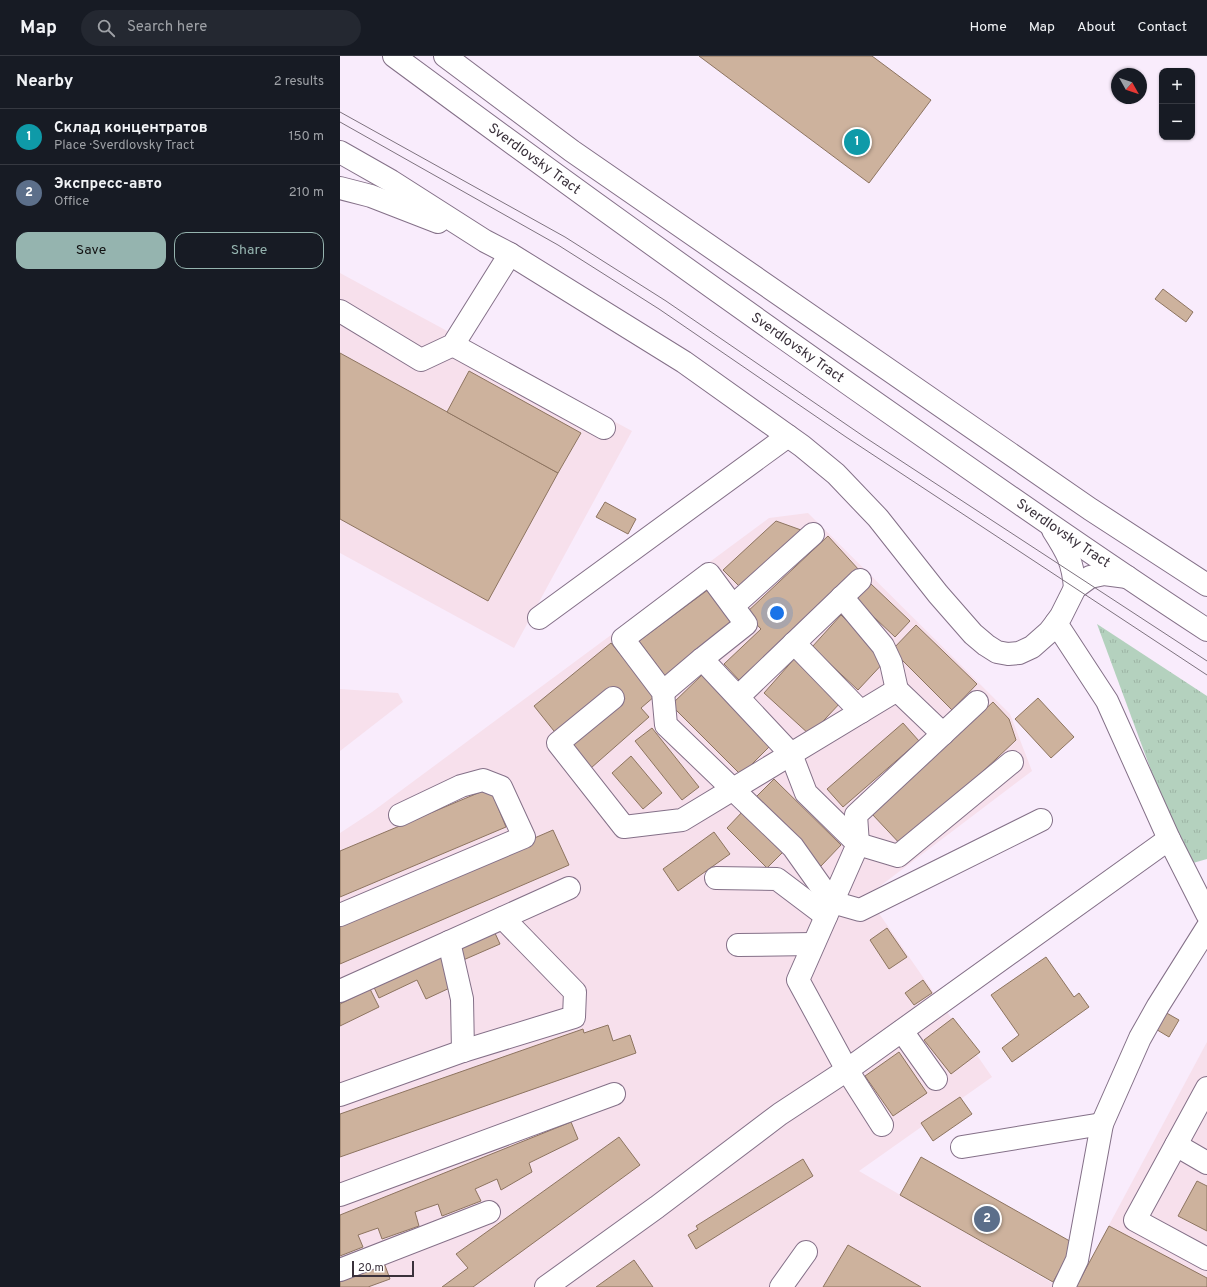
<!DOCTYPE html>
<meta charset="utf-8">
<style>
body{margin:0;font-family:Overpass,sans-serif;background:#242831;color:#f1f3f6}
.controls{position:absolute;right:12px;top:12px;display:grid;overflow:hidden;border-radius:8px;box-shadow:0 1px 3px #0004}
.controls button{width:36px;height:36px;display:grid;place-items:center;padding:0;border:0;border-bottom:1px solid #363941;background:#171b24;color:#f1f3f6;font:20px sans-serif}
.compass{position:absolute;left:771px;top:12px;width:36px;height:36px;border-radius:50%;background:#171b24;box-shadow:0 1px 3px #0004;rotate:130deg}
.scale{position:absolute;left:12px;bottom:10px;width:62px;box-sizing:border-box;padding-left:4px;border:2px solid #3a313b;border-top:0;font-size:11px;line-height:14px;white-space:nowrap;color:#3a313b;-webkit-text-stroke:3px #fff;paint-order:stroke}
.you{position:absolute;left:437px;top:557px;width:14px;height:14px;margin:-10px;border:3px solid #fff;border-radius:50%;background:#1a73e8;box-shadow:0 0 0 6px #1a73e833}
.badge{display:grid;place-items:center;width:26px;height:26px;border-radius:50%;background:#95b4af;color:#fff;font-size:13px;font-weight:700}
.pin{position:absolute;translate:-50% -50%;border:2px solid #fff;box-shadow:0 1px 4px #0006}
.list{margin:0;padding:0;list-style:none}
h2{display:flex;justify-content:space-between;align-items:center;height:52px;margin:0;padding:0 16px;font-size:17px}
h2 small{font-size:13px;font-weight:400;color:#9ea1a6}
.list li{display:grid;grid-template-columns:26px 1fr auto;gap:12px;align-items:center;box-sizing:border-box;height:56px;padding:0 16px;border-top:1px solid #363941}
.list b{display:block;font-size:15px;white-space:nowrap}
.list p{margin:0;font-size:13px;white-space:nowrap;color:#9ea1a6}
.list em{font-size:13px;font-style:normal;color:#9ea1a6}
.actions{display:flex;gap:8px;padding:12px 16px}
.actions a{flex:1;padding:9px 0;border:1px solid #95b4af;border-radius:12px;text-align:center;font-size:14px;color:#95b4af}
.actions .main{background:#95b4af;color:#111}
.icon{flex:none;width:22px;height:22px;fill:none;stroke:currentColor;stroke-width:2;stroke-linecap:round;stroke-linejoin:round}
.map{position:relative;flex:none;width:867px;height:1231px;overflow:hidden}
header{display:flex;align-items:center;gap:24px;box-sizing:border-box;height:56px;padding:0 20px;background:#171b24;border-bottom:1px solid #363941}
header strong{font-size:19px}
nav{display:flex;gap:22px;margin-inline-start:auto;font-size:14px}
.search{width:280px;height:36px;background:#242831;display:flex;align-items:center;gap:10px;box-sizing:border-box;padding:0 14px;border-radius:22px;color:#9ea1a6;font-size:15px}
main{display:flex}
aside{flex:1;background:#171b24}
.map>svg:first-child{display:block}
.industrial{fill:#f7e0ec}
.grass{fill:url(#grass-tufts)}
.building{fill:#cdb29d;stroke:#8d7460}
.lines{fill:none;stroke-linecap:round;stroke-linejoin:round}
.minor-casing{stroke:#847088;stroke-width:24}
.major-casing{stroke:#847088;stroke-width:24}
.minor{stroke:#fff;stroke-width:22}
.major{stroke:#fff;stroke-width:22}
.tram{stroke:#7e737f;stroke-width:1}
.labels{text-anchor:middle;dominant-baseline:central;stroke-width:3.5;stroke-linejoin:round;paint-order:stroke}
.street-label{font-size:14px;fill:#3a313b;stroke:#fff}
</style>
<header>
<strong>Map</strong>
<div class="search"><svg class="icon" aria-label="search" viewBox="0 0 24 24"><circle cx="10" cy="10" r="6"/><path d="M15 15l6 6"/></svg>Search here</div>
<nav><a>Home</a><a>Map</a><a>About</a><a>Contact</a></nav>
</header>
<main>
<aside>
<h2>Nearby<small>2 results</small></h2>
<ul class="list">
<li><span class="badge" style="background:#0f9aa8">1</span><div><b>Склад концентратов</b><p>Place · Sverdlovsky Tract</p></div><em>150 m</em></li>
<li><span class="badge" style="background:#5c6f8a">2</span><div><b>Экспресс-авто</b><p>Office</p></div><em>210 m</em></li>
</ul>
<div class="actions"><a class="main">Save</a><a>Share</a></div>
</aside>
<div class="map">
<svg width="867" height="1231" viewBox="0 0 867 1231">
<defs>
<pattern id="grass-tufts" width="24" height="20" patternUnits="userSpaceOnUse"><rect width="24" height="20" fill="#b4d1be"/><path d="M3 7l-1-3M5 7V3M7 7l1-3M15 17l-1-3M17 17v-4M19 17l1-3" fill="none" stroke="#9cb4a4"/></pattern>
</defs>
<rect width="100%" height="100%" fill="#f9ecfc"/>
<g class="industrial">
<path d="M0 217 292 375 174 592 0 497Z"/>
<path d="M468 457 670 658 692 715 527 840 652 1021 519 1115 719 1231H0V777L32 756 429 462Z"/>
<path d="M0 633 58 637 63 646 0 695Z"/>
<path d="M867 986V1231H736L753 1199Z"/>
</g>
<path class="grass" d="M757 568 867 640V803L846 809Z"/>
<g class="building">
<path d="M359 0H532L591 44 529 127Z"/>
<path d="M823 233 853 256 846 266 815 243Z"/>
<path d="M0 297 218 417 148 545 0 463Z"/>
<path d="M129 315 241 377 218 417 107 356Z"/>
<path d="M265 446 296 463 288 478 256 461Z"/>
<path d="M436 465 461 474 401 532 383 514Z"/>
<path d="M488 480 519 514 399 624 384 608 421 573 406 557Z"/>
<path d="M531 528 570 565 555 581 516 544Z"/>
<path d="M369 533 395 567 325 620 299 585Z"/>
<path d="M501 559 547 603 518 634 472 591Z"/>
<path d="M576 569 637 628 612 654 552 594Z"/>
<path d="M271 587 315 640 301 652 309 661 251 712 232 690 285 643 277 632 218 680 194 650Z"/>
<path d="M455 602 502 645 470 679 424 637Z"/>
<path d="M363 618 432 688 401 719 331 649Z"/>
<path d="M698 642 734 681 711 702 675 663Z"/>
<path d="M653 646 669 663 676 684 563 791 532 758Z"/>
<path d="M563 667 579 685 503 751 487 733Z"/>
<path d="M312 672 359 731 342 744 295 685Z"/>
<path d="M291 700 322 737 303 753 272 717Z"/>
<path d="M434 723 501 789 481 810 413 744Z"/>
<path d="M150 732 166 771 0 841V795Z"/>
<path d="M404 754 444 795 427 812 387 772Z"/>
<path d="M213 774 229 809 0 908V866Z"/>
<path d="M374 776 390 798 338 835 323 813Z"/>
<path d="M547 872 567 901 549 913 530 884Z"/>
<path d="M154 875 160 888 121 905 115 892Z"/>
<path d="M97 894 114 930 86 943 77 924 39 942 31 925Z"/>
<path d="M706 901 734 941 739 937 749 951 672 1006 662 992 679 979 651 939Z"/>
<path d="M583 924 592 937 574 949 565 937Z"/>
<path d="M30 933 39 951 0 970V948Z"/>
<path d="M823 955 839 964 829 981 814 972Z"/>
<path d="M613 962 640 996 611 1018 584 984Z"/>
<path d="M268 969 273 985 290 979 296 997 0 1101V1058L243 973 244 977Z"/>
<path d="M559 996 587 1037 553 1060 525 1020Z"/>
<path d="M620 1041 632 1058 593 1085 581 1067Z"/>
<path d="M231 1066 238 1083 189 1107 192 1116 161 1134 157 1123 135 1133 141 1145 102 1160 98 1148 75 1156 79 1170 42 1183 38 1172 18 1179 23 1191 0 1200V1159Z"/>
<path d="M279 1081 300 1109 133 1231H102L128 1212 116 1198Z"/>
<path d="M581 1101 735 1188 713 1226 560 1139Z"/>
<path d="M463 1103 473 1120 356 1193 348 1179 358 1173 356 1170Z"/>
<path d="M857 1125 867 1130V1175L838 1160Z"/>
<path d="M769 1170 867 1222V1231H736Z"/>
<path d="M508 1189 581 1231H483Z"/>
<path d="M43 1204 50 1223 28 1231H0V1221Z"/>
<path d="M294 1204 313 1231H256Z"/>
</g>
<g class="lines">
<defs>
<g id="minor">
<path d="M0 255 81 304 113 289 170 198"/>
<path d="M113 289 264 372"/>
<path d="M502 541 543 590 551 607 557 634"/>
<path d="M393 550 473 478"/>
<path d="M199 562 448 380"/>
<path d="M716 567 767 645 829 783 867 858"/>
<path d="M454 587 521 656"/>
<path d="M323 636 362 603"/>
<path d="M398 641 520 524"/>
<path d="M273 642 218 687 284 771 342 764 557 634 603 678"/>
<path d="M672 706 558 800 518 788 466 737 451 698 362 603 406 568 369 518 283 583 323 636 326 669 453 791 492 846 520 854 701 764"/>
<path d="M376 822 437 823 486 860"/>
<path d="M0 859 184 781 161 731 143 724 121 730 60 759"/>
<path d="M109 886 122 943 123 995"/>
<path d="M398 889 473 888"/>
<path d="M0 935 229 832"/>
<path d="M562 975 596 1023"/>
<path d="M867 1032 795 1164 867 1203"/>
<path d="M0 1039 123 995 234 961 235 936 163 862"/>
<path d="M542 1069 507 1014 458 924 518 788 516 759 637 646"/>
<path d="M836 1089 867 1107"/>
<path d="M622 1091 762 1068"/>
<path d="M0 1139 274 1038"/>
<path d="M0 1214 149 1156"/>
<path d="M206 1231 317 1151 440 1058 507 1014 829 783"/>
<path d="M441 1231 466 1196"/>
<path d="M724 1231 737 1204 762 1068 800 982 818 950 867 872"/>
</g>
<g id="major">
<path id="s1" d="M54 0C235 134 418 265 603 394 690 455 778 516 867 574"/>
<path d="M105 0 232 95 750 453 867 529"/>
<path d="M0 96 51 125 145 185 170 198 344 306 462 390 496 418 538 462 598 538 633 578 646 589 657 596 668 598 679 597 692 591 709 576 716 567 721 560 735 532 750 521 764 518 787 521"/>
<path d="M0 132 31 140 98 166"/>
<path d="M713 474C727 496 733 506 735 532"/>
</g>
</defs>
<use href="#minor" class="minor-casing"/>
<use href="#major" class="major-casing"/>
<use href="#minor" class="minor"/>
<use href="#major" class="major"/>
<g class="tram">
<path d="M0 56 225 181 326 245 526 382 867 605"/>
<path d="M0 66 218 189 319 253 506 381 867 619"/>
</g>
</g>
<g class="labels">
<g class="street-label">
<text stroke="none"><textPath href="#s1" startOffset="174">Sverdlovsky Tract</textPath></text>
<text stroke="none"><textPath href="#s1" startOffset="498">Sverdlovsky Tract</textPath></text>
<text stroke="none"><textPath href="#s1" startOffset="822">Sverdlovsky Tract</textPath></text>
</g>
</g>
</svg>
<div class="controls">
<button>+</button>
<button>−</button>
</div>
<svg class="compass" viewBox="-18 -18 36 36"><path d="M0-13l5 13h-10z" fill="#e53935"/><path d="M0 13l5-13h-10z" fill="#9ea1a6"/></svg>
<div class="scale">20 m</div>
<div class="you"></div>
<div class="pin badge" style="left:517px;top:86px;background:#0f9aa8">1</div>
<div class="pin badge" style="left:647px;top:1163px;background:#5c6f8a">2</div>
</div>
</main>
